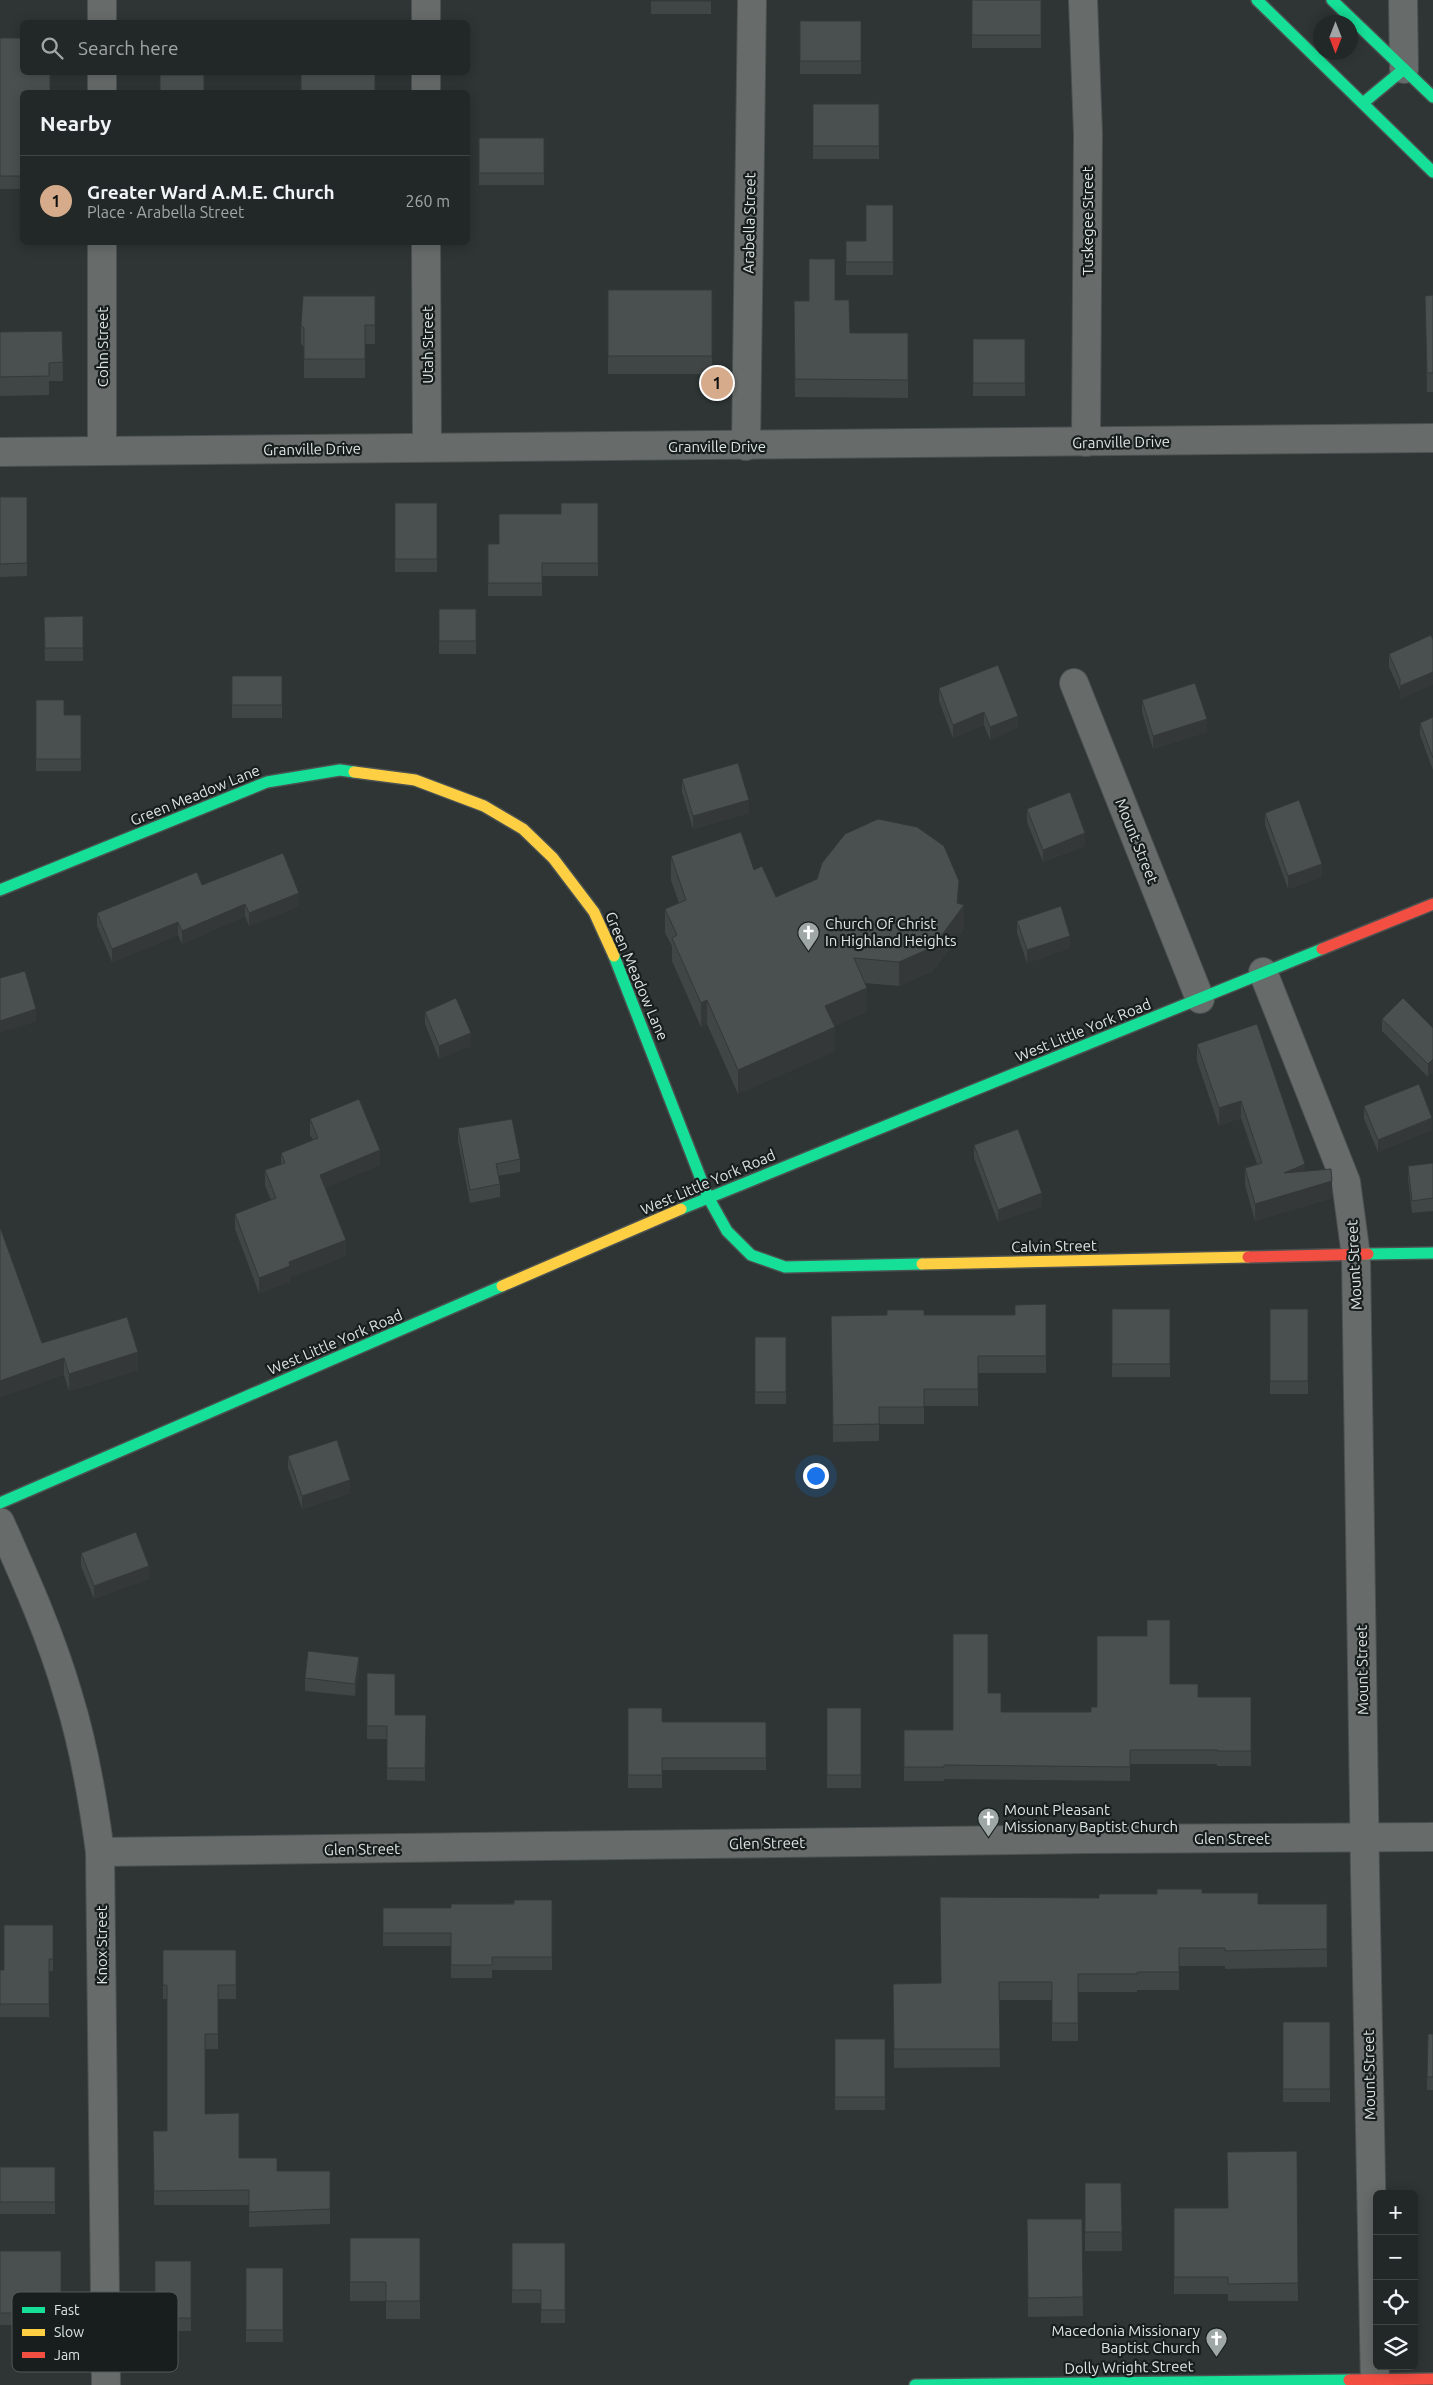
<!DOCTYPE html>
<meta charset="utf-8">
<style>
body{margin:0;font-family:Ubuntu,sans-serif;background:#2e3433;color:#f1f3f6}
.controls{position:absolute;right:15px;bottom:15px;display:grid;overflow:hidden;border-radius:8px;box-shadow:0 2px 12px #0003}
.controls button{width:45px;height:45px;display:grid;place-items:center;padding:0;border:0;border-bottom:1px solid #3f4444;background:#222827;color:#f1f3f6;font:25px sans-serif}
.compass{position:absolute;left:1313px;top:15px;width:45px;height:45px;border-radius:50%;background:#222827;box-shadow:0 2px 12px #0003;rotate:180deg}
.you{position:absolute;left:815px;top:1475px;width:18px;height:18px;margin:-12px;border:4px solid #fff;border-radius:50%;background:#1a73e8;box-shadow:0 0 0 8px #1a73e833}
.badge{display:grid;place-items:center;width:32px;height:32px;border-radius:50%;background:#d6ab8b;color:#111;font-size:16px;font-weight:700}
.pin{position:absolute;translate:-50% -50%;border:2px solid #fff;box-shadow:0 1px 5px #0006}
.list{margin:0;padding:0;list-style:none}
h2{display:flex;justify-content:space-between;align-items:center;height:65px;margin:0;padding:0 20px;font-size:21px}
h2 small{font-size:16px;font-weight:400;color:#a2a6a7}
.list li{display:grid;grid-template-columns:32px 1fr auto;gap:15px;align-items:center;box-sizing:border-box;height:90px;padding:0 20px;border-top:1px solid #3f4444}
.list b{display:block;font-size:19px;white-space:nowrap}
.list p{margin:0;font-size:16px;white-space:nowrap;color:#a2a6a7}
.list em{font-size:16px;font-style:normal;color:#a2a6a7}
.icon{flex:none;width:28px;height:28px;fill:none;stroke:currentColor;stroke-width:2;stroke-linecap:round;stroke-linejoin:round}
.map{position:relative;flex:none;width:1433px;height:2385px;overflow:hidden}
.search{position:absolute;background:#222827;box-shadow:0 2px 12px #0003;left:20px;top:20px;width:450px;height:55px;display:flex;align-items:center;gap:12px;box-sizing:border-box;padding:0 18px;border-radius:8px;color:#a2a6a7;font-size:19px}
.panel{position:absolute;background:#222827;box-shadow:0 2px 12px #0003;left:20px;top:90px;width:450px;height:155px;border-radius:8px}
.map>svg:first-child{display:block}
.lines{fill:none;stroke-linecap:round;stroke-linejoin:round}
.street-casing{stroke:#4a5150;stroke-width:30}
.fast-casing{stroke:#4a5150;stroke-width:14}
.slow-casing{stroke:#4a5150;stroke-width:14}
.jam-casing{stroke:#4a5150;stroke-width:14}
.street{stroke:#676c6b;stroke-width:28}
.fast{stroke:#16e098;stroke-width:11}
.slow{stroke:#ffcf43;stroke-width:11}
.jam{stroke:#f24e42;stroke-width:11}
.wall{fill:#404545}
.shaded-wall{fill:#343838}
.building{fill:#4a5050;stroke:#343838}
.labels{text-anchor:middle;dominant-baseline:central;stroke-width:4.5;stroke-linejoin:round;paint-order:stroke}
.street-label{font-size:15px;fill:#dce4e3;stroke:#181e1d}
.poi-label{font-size:15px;fill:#dce4e3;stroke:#181e1d;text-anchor:start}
.key{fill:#181e1d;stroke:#535958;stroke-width:1}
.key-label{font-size:14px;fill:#dce4e3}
</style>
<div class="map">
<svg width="1433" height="2385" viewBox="0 0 1433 2385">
<rect width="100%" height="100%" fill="#2e3534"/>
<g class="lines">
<defs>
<g id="street">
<path d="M102 0V22"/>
<path d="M426 0V22"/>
<path d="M1083 0 1088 134 1086 442"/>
<path d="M1403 0 1404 69"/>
<path d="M102 72V92"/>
<path d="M426 72V92"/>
<path d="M102 242V451"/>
<path d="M426 242 427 447"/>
<path d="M746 446 752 0"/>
<path d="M0 452 1433 438"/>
<path d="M1074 683 1200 999"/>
<path d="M1263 972 1346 1182 1356 1256 1365 1873 1375 2385"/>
<path d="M0 1522C25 1578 51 1636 68 1695 84 1746 93 1799 100 1852L106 2385"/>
<path d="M100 1852 1085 1839 1433 1837"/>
</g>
<g id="fast">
<path d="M1257 0 1433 172"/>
<path d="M1332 0 1433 97"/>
<path d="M1363 103 1404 69"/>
<path d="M0 890 267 782 340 770 354 772"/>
<path d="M614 956 708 1197 727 1231 751 1255 785 1267 922 1264"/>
<path d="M681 1209 1322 949"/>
<path d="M1368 1254 1433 1253"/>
<path d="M0 1503 502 1286"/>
<path d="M915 2385 1349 2380"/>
</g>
<g id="slow">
<path d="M354 772 415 780 484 806 523 829 553 858 594 912 614 956"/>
<path d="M922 1264 1248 1257"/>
<path d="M502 1286 681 1209"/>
</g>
<g id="jam">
<path d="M1322 949 1433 904"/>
<path d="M1248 1257 1368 1254"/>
<path d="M1349 2380 1433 2379"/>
</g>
</defs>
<use href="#street" class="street-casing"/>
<use href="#fast" class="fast-casing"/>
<use href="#slow" class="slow-casing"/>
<use href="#jam" class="jam-casing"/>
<use href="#street" class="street"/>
<use href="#fast" class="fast"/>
<use href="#slow" class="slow"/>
<use href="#jam" class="jam"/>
</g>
<g class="wall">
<rect x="651" y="0" width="60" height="14"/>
<rect x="972" y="0" width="69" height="48"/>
<rect x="800" y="21" width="61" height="53"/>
<path d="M0 38 22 92V189H0Z"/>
<rect x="813" y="104" width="66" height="55"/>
<rect x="479" y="138" width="65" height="47"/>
<path d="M893 205V275H846V241H866Z"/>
<rect x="608" y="290" width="104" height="84"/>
<path d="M1433 295V392H1427L1425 296Z"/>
<path d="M375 296V344H365V378H304V347L301 344V325Z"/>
<path d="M835 300 850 333H908V398L795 397 794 301Z"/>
<path d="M62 331 63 381H49V395L0 396V332Z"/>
<rect x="973" y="339" width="52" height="57"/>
<path d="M0 497H27V576L0 577Z"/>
<rect x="395" y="503" width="42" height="69"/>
<path d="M598 503V576H542V596H488V544H499L561 514Z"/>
<rect x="439" y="609" width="37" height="45"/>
<path d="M83 616V661H45L44 617Z"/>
<path d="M1433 640V684L1400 699V691L1389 667V654Z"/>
<rect x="232" y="676" width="50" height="42"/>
<path d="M939 688 1018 728 990 740 984 725 953 738 939 701Z"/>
<path d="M36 700 64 715H81V771H36Z"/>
<path d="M1142 700 1207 732 1153 749 1142 712Z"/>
<path d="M1433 717V770L1420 735V723Z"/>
<path d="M682 779 749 813 693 829 682 792Z"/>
<path d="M1027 809 1085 846 1043 862 1027 822Z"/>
<path d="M1265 813 1322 877 1288 889 1265 825Z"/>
<path d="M671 856 754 870 776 897 959 904 964 929 933 971 899 986 864 983 867 1012 834 1026 835 1051 738 1094 707 1024 701 1027 672 961V946L665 933V909L679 903 671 880Z"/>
<path d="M202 885 299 906 249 926 245 916 182 944 178 935 112 962 97 926V913Z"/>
<path d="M1017 921 1070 948 1027 963 1017 933Z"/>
<path d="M425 1012 471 1046 439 1059 425 1024Z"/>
<path d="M1382 1019 1433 1028 1428 1077 1382 1031Z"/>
<path d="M1197 1044 1305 1171 1332 1198 1255 1221 1245 1185V1168L1257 1164 1241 1118 1219 1126 1197 1061Z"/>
<path d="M1364 1106 1432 1130 1378 1152 1364 1119Z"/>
<path d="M310 1119 380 1165 325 1188 346 1256 290 1277V1282L259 1293 235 1229V1214L271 1200 265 1186V1170L281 1164V1153L313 1140 310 1135Z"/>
<path d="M458 1128 520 1159V1172L498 1176 500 1184V1197L470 1203 458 1141Z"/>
<path d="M974 1145 1042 1206 998 1222 974 1158Z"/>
<path d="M1433 1163V1211L1412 1213 1408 1178V1166Z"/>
<path d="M1046 1304V1373H978V1406H924V1424H879V1441L833 1442 831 1316 924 1315H1015Z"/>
<rect x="1112" y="1309" width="58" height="68"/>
<rect x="1270" y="1309" width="38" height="85"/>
<rect x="755" y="1337" width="31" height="67"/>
<path d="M42 1343 138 1370 69 1391 64 1375Z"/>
<path d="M288 1456 350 1493 302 1509 288 1468Z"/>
<path d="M81 1553 149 1579 94 1599 81 1566Z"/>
<path d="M359 1670 355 1696 305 1691V1678Z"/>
<path d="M367 1673 395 1715H426L425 1781 387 1780V1739H367Z"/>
<path d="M1170 1684 1198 1697H1251V1766H1217V1764H1130V1781L944 1779V1781H904V1730H953L988 1693 1001 1712H1091L1097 1707Z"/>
<path d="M628 1708 662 1722H766V1770H662V1788H628Z"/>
<rect x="827" y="1708" width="34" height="80"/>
<path d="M1202 1893 1258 1904H1327V1967L1225 1969V1966H1179V1990H1137V1992H1078V2041H1052V2000H999L1000 2067 894 2068 893 1984 941 1983 1099 1898 1157 1894Z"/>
<path d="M552 1900V1970H492V1978H451V1946H383V1908H451Z"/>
<path d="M53 1925V1971H49V2017H0V1970H4Z"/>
<path d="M163 1950H236V1999H218V2049H205V2114L239 2158 277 2171H330V2224L249 2227V2205H154L153 2131H167V1999H163Z"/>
<rect x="1283" y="2022" width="47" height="80"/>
<path d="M1433 2034V2090H1427V2077Z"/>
<rect x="835" y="2039" width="50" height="71"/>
<path d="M1297 2151 1298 2301H1228V2294H1174V2208H1228Z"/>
<rect x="0" y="2167" width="55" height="47"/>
<path d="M1085 2183H1121L1122 2251H1085Z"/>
<path d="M1027 2219H1082L1083 2316 1028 2317Z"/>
<path d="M350 2238H420V2319H386V2301H350Z"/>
<path d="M512 2243H565V2323H541V2303H512Z"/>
<path d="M0 2251H61V2326L0 2325Z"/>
<rect x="155" y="2261" width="36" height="70"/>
<rect x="246" y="2268" width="37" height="74"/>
</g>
<g class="shaded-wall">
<path d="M1433 672V684L1400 699V686Z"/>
<path d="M984 712V725L953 738V725Z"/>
<path d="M1018 716V728L990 740V727Z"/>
<path d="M1207 719V732L1153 749V736Z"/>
<path d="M749 800V813L693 829V816Z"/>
<path d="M1085 833V846L1043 862V850Z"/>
<path d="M1322 864V877L1288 889V876Z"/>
<path d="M959 881V905H964V929L933 971 899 986V962L957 903Z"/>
<path d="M299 893V906L249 926V913Z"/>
<path d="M245 904V916L182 944V931Z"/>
<path d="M178 922V935L112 962V949Z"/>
<path d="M1070 936V948L1027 963V950Z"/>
<path d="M867 988V1012L825 1030V1006Z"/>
<path d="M707 1000V1024L701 1027V1003Z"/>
<path d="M36 1009V1022L0 1033V1021Z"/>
<path d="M835 1027V1051L738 1094V1070Z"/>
<path d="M471 1033V1046L439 1059V1046Z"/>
<path d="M1433 1059V1072L1428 1077V1064Z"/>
<path d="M1241 1101V1118L1219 1126V1108Z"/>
<path d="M1432 1118V1130L1378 1152V1140Z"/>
<path d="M380 1150V1165L320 1190V1175Z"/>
<path d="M1305 1164V1182L1284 1173Z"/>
<path d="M1332 1181V1198L1255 1221V1204Z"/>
<path d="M1042 1193V1206L998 1222V1210Z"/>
<path d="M346 1240V1256L290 1277V1282L259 1293V1278L289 1262Z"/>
<path d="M138 1352V1370L69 1391V1374Z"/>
<path d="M64 1358V1375L0 1398V1381Z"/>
<path d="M350 1480V1493L302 1509V1496Z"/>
<path d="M149 1566V1579L94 1599V1586Z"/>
<path d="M359 1657V1670L355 1696V1684Z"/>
</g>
<g class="building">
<rect x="651" y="0" width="60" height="1"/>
<rect x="972" y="0" width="69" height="35"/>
<rect x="800" y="21" width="61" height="40"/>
<path d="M0 38H22V72H50V92H22V176H0Z"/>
<rect x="301" y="72" width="74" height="20"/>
<rect x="160" y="75" width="44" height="17"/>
<rect x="813" y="104" width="66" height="42"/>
<rect x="479" y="138" width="65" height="35"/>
<path d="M866 205H893V262H846V241H866Z"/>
<path d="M809 259H835V300H849L850 333H908V380L795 379 794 301H809Z"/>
<rect x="608" y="290" width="104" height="66"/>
<path d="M1433 295V373H1427L1425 296Z"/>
<path d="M303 296H375V325H365V359H304V328L301 325Z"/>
<path d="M62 331 63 362 49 363V376L0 377V332Z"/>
<rect x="973" y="339" width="52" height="44"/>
<path d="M0 497H27V563L0 564Z"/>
<rect x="395" y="503" width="42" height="56"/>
<path d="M561 503H598V563H542V583H488V544H499V514H561Z"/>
<rect x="439" y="609" width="37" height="32"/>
<path d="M83 616V648H45L44 617Z"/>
<path d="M1431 635 1433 640V672L1400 686V679L1389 654Z"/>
<path d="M998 665 1018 716 990 727 984 712 953 725 939 688Z"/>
<rect x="232" y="676" width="50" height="29"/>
<path d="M1195 683 1207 719 1153 736 1142 700Z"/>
<path d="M36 700H64V715H81V759H36Z"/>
<path d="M1433 717V758L1420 723Z"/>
<path d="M738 763 749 800 693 816 682 779Z"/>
<path d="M1070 792 1085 833 1043 850 1027 809Z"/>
<path d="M1299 800 1322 864 1288 876 1265 813Z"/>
<path d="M878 819 917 827 944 846 959 881 957 903 964 905 933 947 899 962 854 958 867 988 825 1006 835 1027 738 1070 707 1000 701 1003 672 938 677 935 665 909 686 900 671 856 741 832 754 870 762 866 776 897 817 879 822 863 845 834Z"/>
<path d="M283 853 299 893 249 913 245 904 182 931 178 922 112 949 97 913 197 872 202 885Z"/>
<path d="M1061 906 1070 936 1027 950 1017 921Z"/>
<path d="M25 971 36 1009 0 1021V978Z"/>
<path d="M456 998 471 1033 439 1046 425 1012Z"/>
<path d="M1403 998 1433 1028V1059L1428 1064 1382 1019Z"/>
<path d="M1257 1024 1305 1164 1284 1173 1331 1169 1332 1181 1255 1204 1245 1168 1262 1163 1241 1101 1219 1108 1197 1044Z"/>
<path d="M1419 1084 1432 1118 1378 1140 1364 1106Z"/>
<path d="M359 1099 380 1150 320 1175 346 1240 289 1262 290 1266 259 1278 235 1214 276 1198 265 1170 285 1163 281 1153 318 1138 310 1119Z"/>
<path d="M512 1119 520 1159 496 1164 500 1184 470 1190 458 1128Z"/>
<path d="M1018 1129 1042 1193 998 1210 974 1145Z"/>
<path d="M1433 1163V1198L1412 1201 1408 1166Z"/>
<path d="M0 1227 42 1343 127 1317 138 1352 69 1374 64 1358 0 1381Z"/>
<path d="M1046 1304V1356H978V1389H924V1407H879V1424L833 1425 831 1316 887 1315V1310H924V1315H1015V1305Z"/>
<rect x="1112" y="1309" width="58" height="55"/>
<rect x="1270" y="1309" width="38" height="72"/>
<rect x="755" y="1337" width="31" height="55"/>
<path d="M337 1440 350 1480 302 1496 288 1456Z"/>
<path d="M136 1532 149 1566 94 1586 81 1553Z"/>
<path d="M1147 1620H1170V1684H1198V1697H1251V1751H1217V1750H1130V1767L944 1765V1767H904V1730H953V1634H988V1693H1001V1712H1091V1707H1097V1636H1147Z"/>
<path d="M308 1651 359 1657 355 1684 305 1678Z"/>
<path d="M367 1673 395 1674V1715H426L425 1768H387V1726H367Z"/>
<path d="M628 1708H662V1722H766V1758H662V1775H628Z"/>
<rect x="827" y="1708" width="34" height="67"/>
<path d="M1157 1889H1202V1893H1258V1904H1327V1949L1225 1951V1948H1179V1972H1137V1974H1078V2023H1052V1982H999L1000 2049H894L893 1984 941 1983 940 1897 1099 1898V1894H1157Z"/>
<path d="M514 1900H552V1957H492V1965H451V1933H383V1908H451V1904H514Z"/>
<path d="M4 1925H53V1959H49V2004H0V1970H4Z"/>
<path d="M163 1950H236V1985H218V2034H205V2114L239 2113V2158H277V2171H330V2209L249 2212V2190L154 2191 153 2131H167V1985H163Z"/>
<rect x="1283" y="2022" width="47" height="67"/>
<path d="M1428 2034H1433V2077H1427Z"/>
<rect x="835" y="2039" width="50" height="58"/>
<path d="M1297 2151 1298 2283 1228 2284V2277H1174V2208H1228L1227 2152Z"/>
<rect x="0" y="2167" width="55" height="35"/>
<path d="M1085 2183H1121L1122 2232H1085Z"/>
<path d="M1027 2219H1082L1083 2297 1028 2298Z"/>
<path d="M350 2238H420V2301H386V2282H350Z"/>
<path d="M512 2243H565V2310H541V2290H512Z"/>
<rect x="0" y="2251" width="61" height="62"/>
<rect x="155" y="2261" width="36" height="57"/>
<rect x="246" y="2268" width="37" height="62"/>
</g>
<defs>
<symbol id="church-pin" viewBox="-11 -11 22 30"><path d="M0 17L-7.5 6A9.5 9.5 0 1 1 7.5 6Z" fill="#9fa7a6" stroke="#181e1d"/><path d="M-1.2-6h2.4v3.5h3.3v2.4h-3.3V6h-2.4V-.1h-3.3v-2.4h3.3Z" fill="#fff"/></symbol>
</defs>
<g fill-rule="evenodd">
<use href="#church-pin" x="796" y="920" width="25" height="34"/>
<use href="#church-pin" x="976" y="1806" width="25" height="34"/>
<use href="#church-pin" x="1204" y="2326" width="25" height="34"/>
</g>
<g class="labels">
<g class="street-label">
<text transform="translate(1087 221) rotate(-90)">Tuskegee Street</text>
<text transform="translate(749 223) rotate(-89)">Arabella Street</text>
<text transform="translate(427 345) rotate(-90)">Utah Street</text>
<text transform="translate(102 347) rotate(-90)">Cohn Street</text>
<text transform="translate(1121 442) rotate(-1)">Granville Drive</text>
<text x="717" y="446">Granville Drive</text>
<text transform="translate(312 449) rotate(-1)">Granville Drive</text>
<text transform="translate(195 795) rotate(-22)">Green Meadow Lane</text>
<text transform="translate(1137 841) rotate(68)">Mount Street</text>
<text transform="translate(637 976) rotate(67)">Green Meadow Lane</text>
<text transform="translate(1083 1030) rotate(-22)">West Little York Road</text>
<text transform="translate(708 1182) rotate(-23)">West Little York Road</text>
<text transform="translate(1054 1246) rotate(-1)">Calvin Street</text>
<text transform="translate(1354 1265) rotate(-93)">Mount Street</text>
<text transform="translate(335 1342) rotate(-23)">West Little York Road</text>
<text transform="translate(1362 1670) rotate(-91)">Mount Street</text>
<text x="1232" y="1838">Glen Street</text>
<text transform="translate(767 1843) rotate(-1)">Glen Street</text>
<text transform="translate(362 1849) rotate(-1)">Glen Street</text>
<text transform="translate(101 1945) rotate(-90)">Knox Street</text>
<text transform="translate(1369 2075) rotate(-91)">Mount Street</text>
<text transform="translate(1129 2367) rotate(-1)">Dolly Wright Street</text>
</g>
<g class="poi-label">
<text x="825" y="923">Church Of Christ<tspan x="825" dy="17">In Highland Heights</tspan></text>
<text x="1004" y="1809">Mount Pleasant<tspan x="1004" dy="17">Missionary Baptist Church</tspan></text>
<text x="1200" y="2330" text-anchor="end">Macedonia Missionary<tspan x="1200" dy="17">Baptist Church</tspan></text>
</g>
</g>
<rect x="12" y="2292" width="166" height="80" rx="8" class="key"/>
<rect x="22" y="2307" width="23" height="6" fill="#16e098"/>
<rect x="22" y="2329" width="23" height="7" fill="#ffcf43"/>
<rect x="22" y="2352" width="23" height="6" fill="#f24e42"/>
<g class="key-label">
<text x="54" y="2315">Fast</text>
<text x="54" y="2337">Slow</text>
<text x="54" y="2360">Jam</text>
</g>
</svg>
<div class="controls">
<button>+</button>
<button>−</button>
<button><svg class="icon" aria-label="locate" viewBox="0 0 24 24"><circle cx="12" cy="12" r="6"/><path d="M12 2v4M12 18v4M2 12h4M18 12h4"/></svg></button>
<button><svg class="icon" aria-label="layers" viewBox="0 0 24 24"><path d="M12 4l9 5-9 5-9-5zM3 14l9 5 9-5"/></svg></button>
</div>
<svg class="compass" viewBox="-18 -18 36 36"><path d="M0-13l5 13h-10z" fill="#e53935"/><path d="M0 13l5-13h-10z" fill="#a2a6a7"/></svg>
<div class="you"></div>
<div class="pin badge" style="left:717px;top:383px">1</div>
<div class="search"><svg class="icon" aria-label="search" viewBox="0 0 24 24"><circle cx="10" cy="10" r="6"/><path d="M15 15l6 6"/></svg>Search here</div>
<section class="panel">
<h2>Nearby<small></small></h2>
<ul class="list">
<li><span class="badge">1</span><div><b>Greater Ward A.M.E. Church</b><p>Place · Arabella Street</p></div><em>260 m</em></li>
</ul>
</section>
</div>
